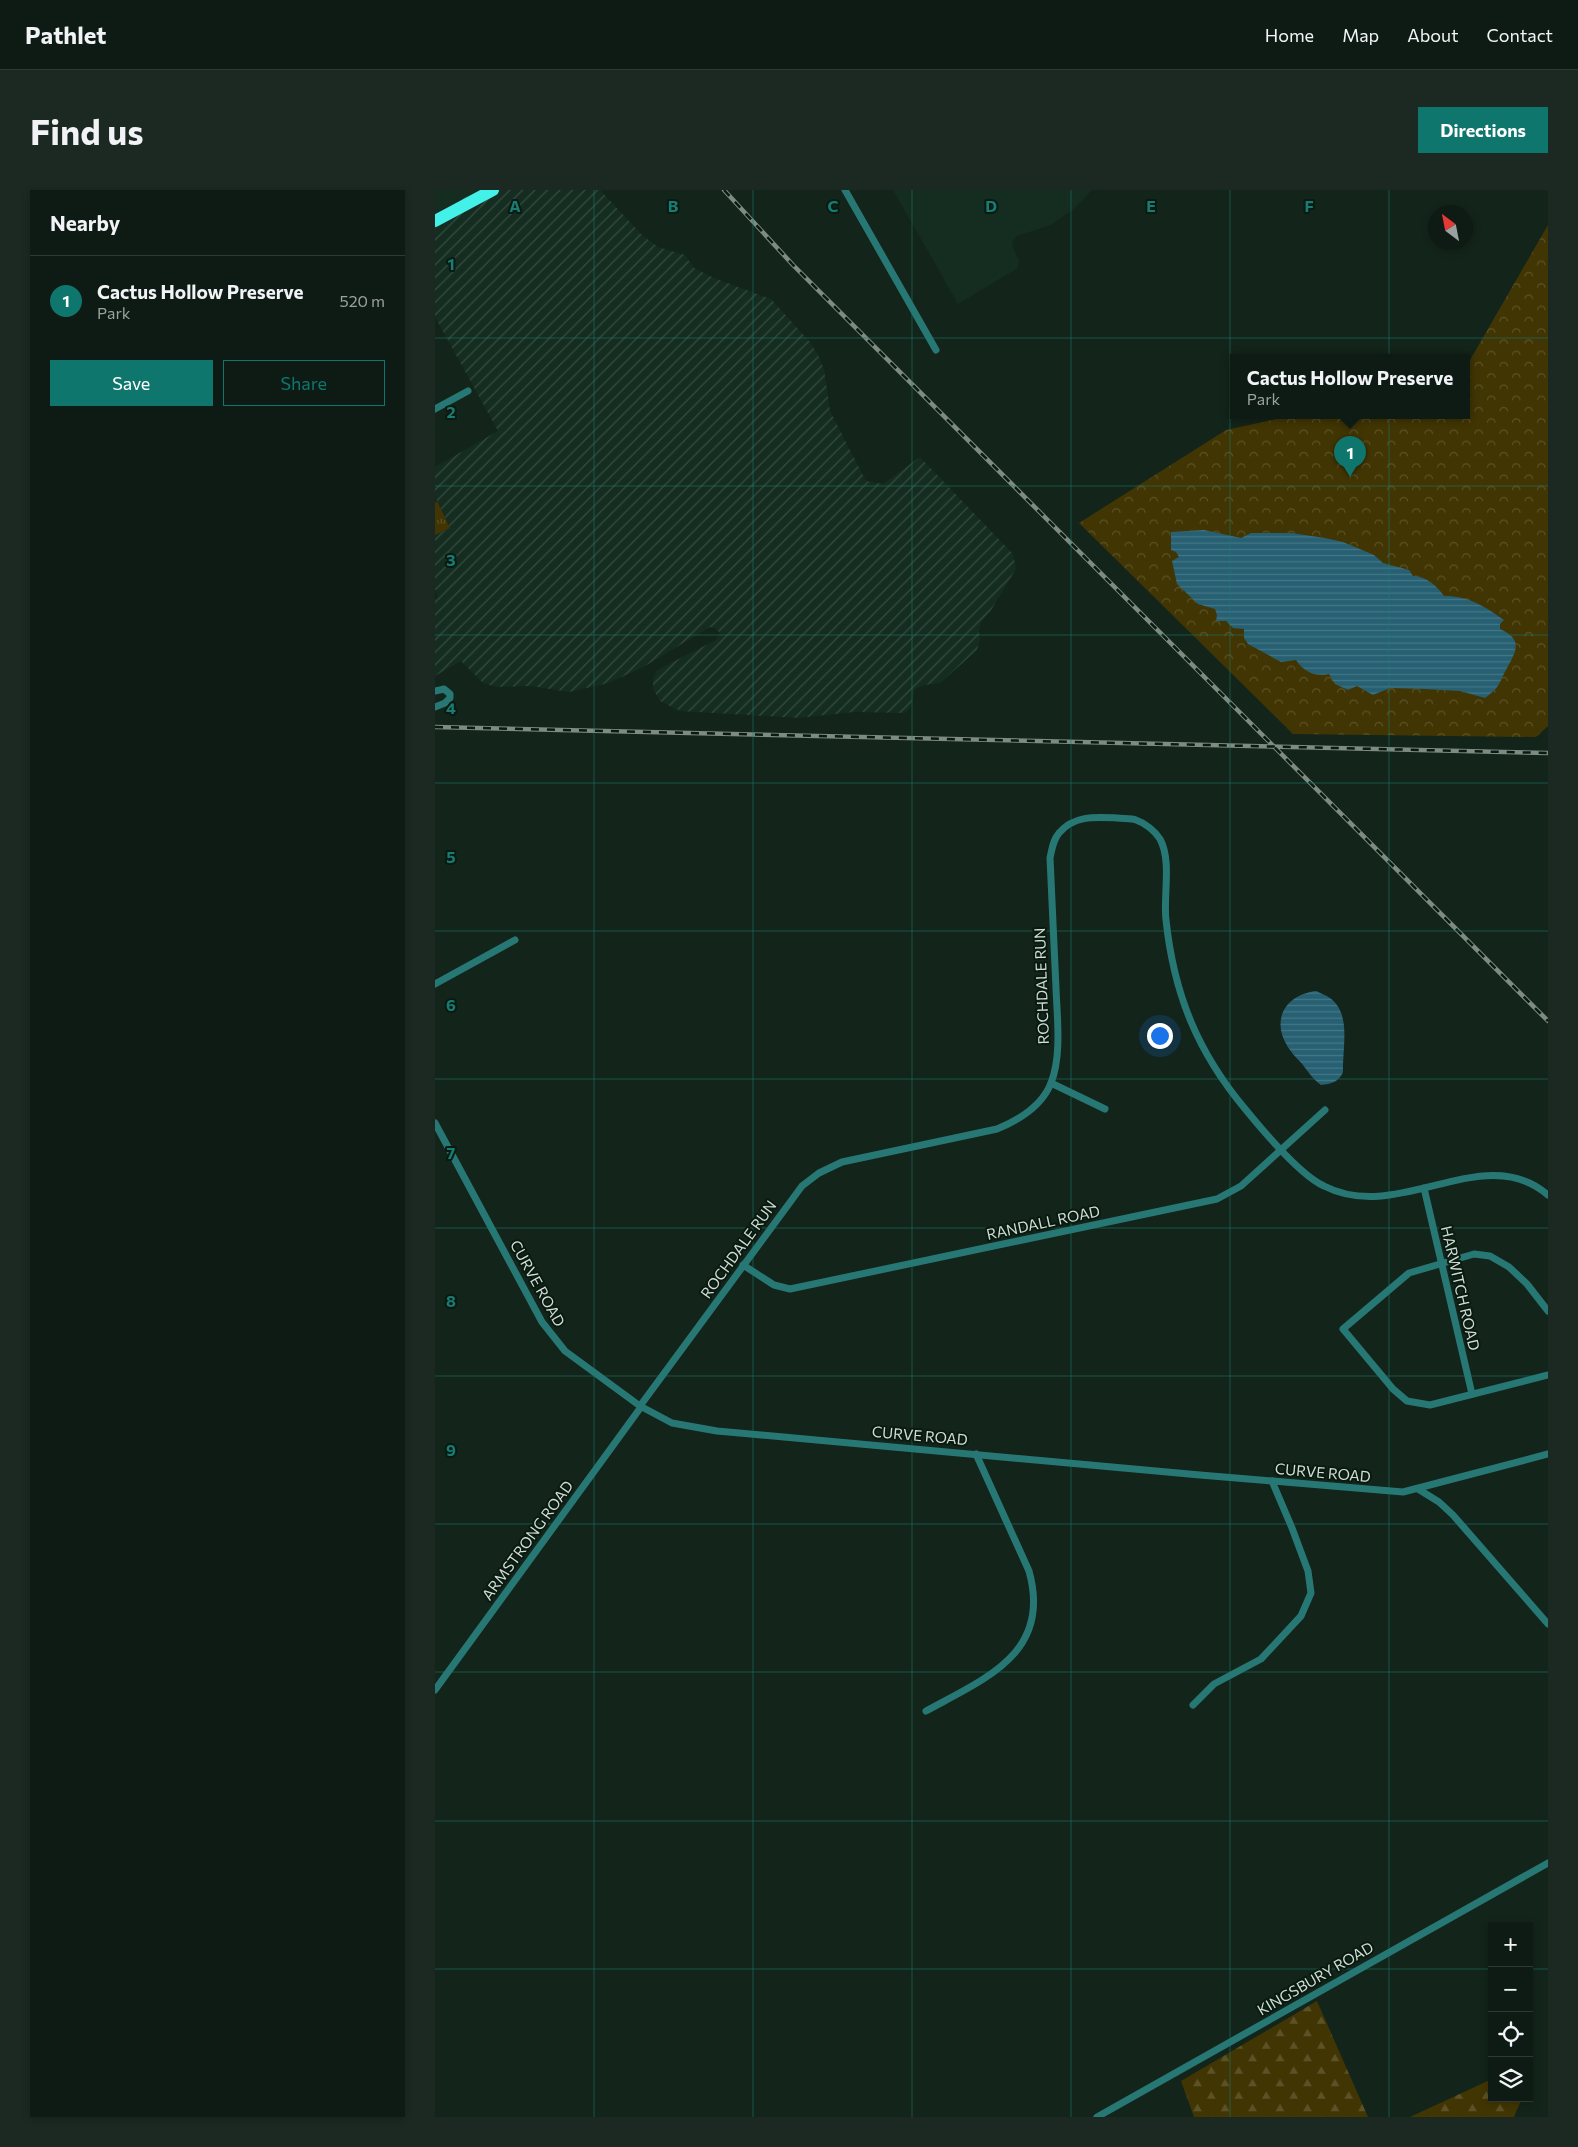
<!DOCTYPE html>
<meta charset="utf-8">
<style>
body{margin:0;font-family:Commissioner,sans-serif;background:#1c2822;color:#f1f3f6}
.controls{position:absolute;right:15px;bottom:15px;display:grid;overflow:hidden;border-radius:0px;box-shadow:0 2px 8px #0003}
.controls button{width:45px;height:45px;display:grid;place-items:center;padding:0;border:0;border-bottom:1px solid #2e3934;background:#0e1b14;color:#f1f3f6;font:25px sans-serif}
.compass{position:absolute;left:993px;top:15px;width:45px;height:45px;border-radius:50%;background:#0e1b14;box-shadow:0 2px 8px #0003;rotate:328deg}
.you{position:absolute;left:724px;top:845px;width:18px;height:18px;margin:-12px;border:4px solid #fff;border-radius:50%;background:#1a73e8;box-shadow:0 0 0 8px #1a73e833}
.badge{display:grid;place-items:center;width:32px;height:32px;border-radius:50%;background:#0f766e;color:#fff;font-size:16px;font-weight:700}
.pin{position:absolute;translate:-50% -41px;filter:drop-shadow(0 1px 2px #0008)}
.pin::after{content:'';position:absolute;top:26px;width:18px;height:15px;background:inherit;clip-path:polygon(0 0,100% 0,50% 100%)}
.popup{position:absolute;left:795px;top:164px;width:240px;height:65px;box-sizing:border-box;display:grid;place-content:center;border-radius:0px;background:#0e1b14;filter:drop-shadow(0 1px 4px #0005);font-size:16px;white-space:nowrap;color:#9ba1a0}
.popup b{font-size:19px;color:#f1f3f6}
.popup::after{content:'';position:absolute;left:50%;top:100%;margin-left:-10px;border:10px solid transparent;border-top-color:#0e1b14}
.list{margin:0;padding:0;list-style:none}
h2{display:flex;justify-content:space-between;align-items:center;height:65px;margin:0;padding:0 20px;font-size:21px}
h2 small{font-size:16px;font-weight:400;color:#9ba1a0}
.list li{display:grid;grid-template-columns:32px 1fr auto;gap:15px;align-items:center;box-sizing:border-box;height:90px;padding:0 20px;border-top:1px solid #2e3934}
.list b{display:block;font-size:19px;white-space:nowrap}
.list p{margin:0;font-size:16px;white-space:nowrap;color:#9ba1a0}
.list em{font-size:16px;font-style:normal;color:#9ba1a0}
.actions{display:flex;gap:10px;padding:15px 20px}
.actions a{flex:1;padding:11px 0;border:1px solid #0f766e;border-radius:0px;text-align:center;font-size:18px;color:#0f766e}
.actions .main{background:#0f766e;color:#fff}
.icon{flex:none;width:28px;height:28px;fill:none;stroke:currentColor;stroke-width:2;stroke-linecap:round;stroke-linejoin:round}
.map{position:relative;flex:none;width:1113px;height:1927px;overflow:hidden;border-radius:0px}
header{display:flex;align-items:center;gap:30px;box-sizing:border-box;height:70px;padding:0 25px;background:#0e1b14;border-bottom:1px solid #2e3934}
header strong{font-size:24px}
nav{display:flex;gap:28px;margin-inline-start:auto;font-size:18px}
.intro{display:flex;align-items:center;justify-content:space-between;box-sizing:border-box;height:120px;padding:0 30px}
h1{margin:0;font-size:35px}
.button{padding:12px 22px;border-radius:0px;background:#0f766e;color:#fff;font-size:18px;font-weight:700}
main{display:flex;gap:30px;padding:0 30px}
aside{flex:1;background:#0e1b14;border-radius:0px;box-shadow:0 2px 8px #0003}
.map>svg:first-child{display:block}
.built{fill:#152d20}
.industrial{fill:url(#industrial-furrows)}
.grass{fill:url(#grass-tufts)}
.forest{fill:url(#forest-firs)}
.park{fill:url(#park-crowns)}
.water{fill:url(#water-rules)}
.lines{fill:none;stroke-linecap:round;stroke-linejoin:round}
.street{stroke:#277874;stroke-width:7}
.highway{stroke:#43f1e9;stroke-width:12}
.rail-casing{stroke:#7d8b82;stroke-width:4.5}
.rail{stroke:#091b11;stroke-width:2.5;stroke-dasharray:8;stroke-linecap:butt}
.grid{fill:none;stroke:#197b73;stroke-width:1;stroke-opacity:0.55}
.labels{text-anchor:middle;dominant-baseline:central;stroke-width:4;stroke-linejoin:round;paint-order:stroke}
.street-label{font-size:15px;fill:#d2ddd6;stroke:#091b11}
.grid-label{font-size:16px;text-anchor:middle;font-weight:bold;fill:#197b73;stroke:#091b11;stroke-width:4;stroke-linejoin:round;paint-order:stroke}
</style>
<header>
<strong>Pathlet</strong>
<nav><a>Home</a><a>Map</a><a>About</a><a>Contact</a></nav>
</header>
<div class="intro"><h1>Find us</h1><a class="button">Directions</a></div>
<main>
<aside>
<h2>Nearby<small></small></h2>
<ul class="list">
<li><span class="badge">1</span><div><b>Cactus Hollow Preserve</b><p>Park</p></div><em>520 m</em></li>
</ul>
<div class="actions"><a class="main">Save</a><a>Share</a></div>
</aside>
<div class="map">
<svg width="1113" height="1927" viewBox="0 0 1113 1927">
<defs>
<pattern id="industrial-furrows" width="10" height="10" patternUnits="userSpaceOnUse" patternTransform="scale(1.25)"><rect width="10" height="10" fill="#152d20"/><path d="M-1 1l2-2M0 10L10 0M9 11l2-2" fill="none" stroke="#364b40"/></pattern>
<pattern id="grass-tufts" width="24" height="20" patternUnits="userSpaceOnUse" patternTransform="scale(1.25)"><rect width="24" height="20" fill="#413503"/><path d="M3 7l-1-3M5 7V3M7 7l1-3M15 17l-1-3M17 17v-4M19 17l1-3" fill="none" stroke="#5c5227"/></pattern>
<pattern id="forest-firs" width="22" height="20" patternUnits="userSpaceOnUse" patternTransform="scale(1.25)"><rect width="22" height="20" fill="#413503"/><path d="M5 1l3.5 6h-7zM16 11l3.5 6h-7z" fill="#5c5227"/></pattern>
<pattern id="park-crowns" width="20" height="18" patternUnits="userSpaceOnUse" patternTransform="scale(1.25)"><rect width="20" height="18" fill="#413503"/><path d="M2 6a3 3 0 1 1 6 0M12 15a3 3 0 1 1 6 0" fill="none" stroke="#5c5227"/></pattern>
<pattern id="water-rules" width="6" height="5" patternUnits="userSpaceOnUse" patternTransform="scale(1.25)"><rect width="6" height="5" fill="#266072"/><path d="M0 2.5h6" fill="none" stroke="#457685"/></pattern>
</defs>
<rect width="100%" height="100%" fill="#13241a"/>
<g class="built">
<path d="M0 0H43L0 24Z"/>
<path d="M458 0H657L640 18 616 35 582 46 577 52 578 58 584 70 583 78 523 114Z"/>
</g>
<path class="industrial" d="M43 0H165L207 45 223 57 250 65 259 78 279 88 336 109 375 152 382 163 389 179 395 221 431 291 448 294 485 267 578 364 581 379 555 422 546 432 544 441 545 450 542 460 505 493 489 495 480 499 475 518 470 523 419 522 363 528 245 521 225 511 218 499V488L222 480 281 450 285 443 280 438 275 437 210 476 174 493 134 502 96 496 61 497 48 493 26 471 0 486V409L3 407 0 399V345L15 338 0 307V277L63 241 0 127V24Z"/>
<path class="grass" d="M2 311 15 338 0 345V313Z"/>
<g class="forest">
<path d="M882 1811 933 1927H759L746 1891Z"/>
<path d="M1057 1889V1908H1087L1079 1927H975Z"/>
</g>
<path class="park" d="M1113 35V536L1101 547 858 544 644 333 791 240 855 226H1031V177Z"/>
<g class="water">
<path d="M769 340 806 348 816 343H856L890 348 908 352 939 365 948 373 974 380 978 386C991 386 1002 396 1009 406 1034 406 1049 416 1069 430L1065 434V439C1089 450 1081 461 1071 480 1062 496 1066 496 1050 508L1025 501 989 499 955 498 938 505 922 496 913 500 900 494 894 484C880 487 869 482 861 470L846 472 813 454 809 448V439L798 438 791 431H781L782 425 780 419 763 414 742 394 737 371 744 367 741 362 736 360V342Z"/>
<path d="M881 801C885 803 891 805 895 808 917 824 907 859 908 882 904 892 896 894 886 895 878 889 874 883 868 875 864 870 859 866 855 860 835 833 848 805 881 801Z"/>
</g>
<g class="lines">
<g class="street">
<path d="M410 0 501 160"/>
<path d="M0 219 33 201"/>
<path d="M0 501 9 499 15 504V508L10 513 0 517"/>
<path d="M0 794 80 750"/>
<path d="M616 893 670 919"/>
<path d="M0 933 107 1132 130 1161 205 1216 237 1233 282 1241 765 1285 968 1302 1113 1264"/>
<path d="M989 998 1037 1204"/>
<path d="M308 1075 339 1095 355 1099 782 1009 806 996 890 920"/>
<path d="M1113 1121 1092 1094 1074 1077 1055 1066 1039 1064 974 1083 908 1139 958 1199 972 1211 995 1215 1113 1185"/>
<path d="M205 1216 367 996 384 983 407 972 562 939C584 930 607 916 616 893 627 865 622 827 621 798 619 755 617 711 615 668 617 659 618 650 624 643 639 625 661 627 682 628 688 629 696 628 701 630 710 633 720 641 725 649 737 671 728 707 731 730 739 805 763 863 811 920 829 942 865 985 889 996 965 1035 1048 949 1113 1005"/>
<path d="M983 1299 1004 1312 1018 1325 1113 1434"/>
<path d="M0 1500 206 1217"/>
<path d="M758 1515 779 1494 826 1469 866 1426 876 1403 873 1381 857 1338 837 1291"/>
<path d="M491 1521C551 1488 617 1463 594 1381L541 1264"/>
<path d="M662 1927 1113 1673"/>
</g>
<path class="highway" d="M0 31 58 0"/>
<defs>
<g id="rail">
<path d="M289 0 358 75 1113 831"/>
<path d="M0 537 1113 563"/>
</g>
</defs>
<use href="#rail" class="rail-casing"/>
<use href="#rail" class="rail"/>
</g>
<path class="grid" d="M159 0V1927M318 0V1927M477 0V1927M636 0V1927M795 0V1927M954 0V1927M0 148H1113M0 296H1113M0 445H1113M0 593H1113M0 741H1113M0 889H1113M0 1038H1113M0 1186H1113M0 1334H1113M0 1482H1113M0 1631H1113M0 1779H1057M1094 1779H1113"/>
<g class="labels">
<g class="street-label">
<text transform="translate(606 796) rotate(-92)">ROCHDALE RUN</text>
<text transform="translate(608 1032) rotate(-12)">RANDALL ROAD</text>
<text transform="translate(303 1059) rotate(-54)">ROCHDALE RUN</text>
<text transform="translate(103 1093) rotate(61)">CURVE ROAD</text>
<text transform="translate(1026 1098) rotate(77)">HARWITCH ROAD</text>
<text transform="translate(485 1245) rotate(5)">CURVE ROAD</text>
<text transform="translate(888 1282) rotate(5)">CURVE ROAD</text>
<text transform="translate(92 1350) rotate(-54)">ARMSTRONG ROAD</text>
<text transform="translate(880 1788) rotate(-30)">KINGSBURY ROAD</text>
</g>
</g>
<g class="grid-label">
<text x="80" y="22">A</text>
<text x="238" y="22">B</text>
<text x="398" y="22">C</text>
<text x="556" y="22">D</text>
<text x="716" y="22">E</text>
<text x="874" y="22">F</text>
<text x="16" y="80">1</text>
<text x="16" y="228">2</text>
<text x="16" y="376">3</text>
<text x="16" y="524">4</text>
<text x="16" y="673">5</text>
<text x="16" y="821">6</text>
<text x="16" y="969">7</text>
<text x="16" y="1117">8</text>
<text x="16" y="1266">9</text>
</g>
</svg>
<div class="controls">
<button>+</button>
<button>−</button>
<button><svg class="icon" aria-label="locate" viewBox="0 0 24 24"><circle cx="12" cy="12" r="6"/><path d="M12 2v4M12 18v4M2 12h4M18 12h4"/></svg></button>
<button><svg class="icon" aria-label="layers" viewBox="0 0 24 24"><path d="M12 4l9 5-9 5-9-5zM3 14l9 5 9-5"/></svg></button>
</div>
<svg class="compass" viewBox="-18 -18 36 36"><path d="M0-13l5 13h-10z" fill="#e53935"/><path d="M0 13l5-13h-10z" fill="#9ba1a0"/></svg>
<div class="you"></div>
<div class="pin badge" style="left:915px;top:287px">1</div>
<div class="popup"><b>Cactus Hollow Preserve</b>Park</div>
</div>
</main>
